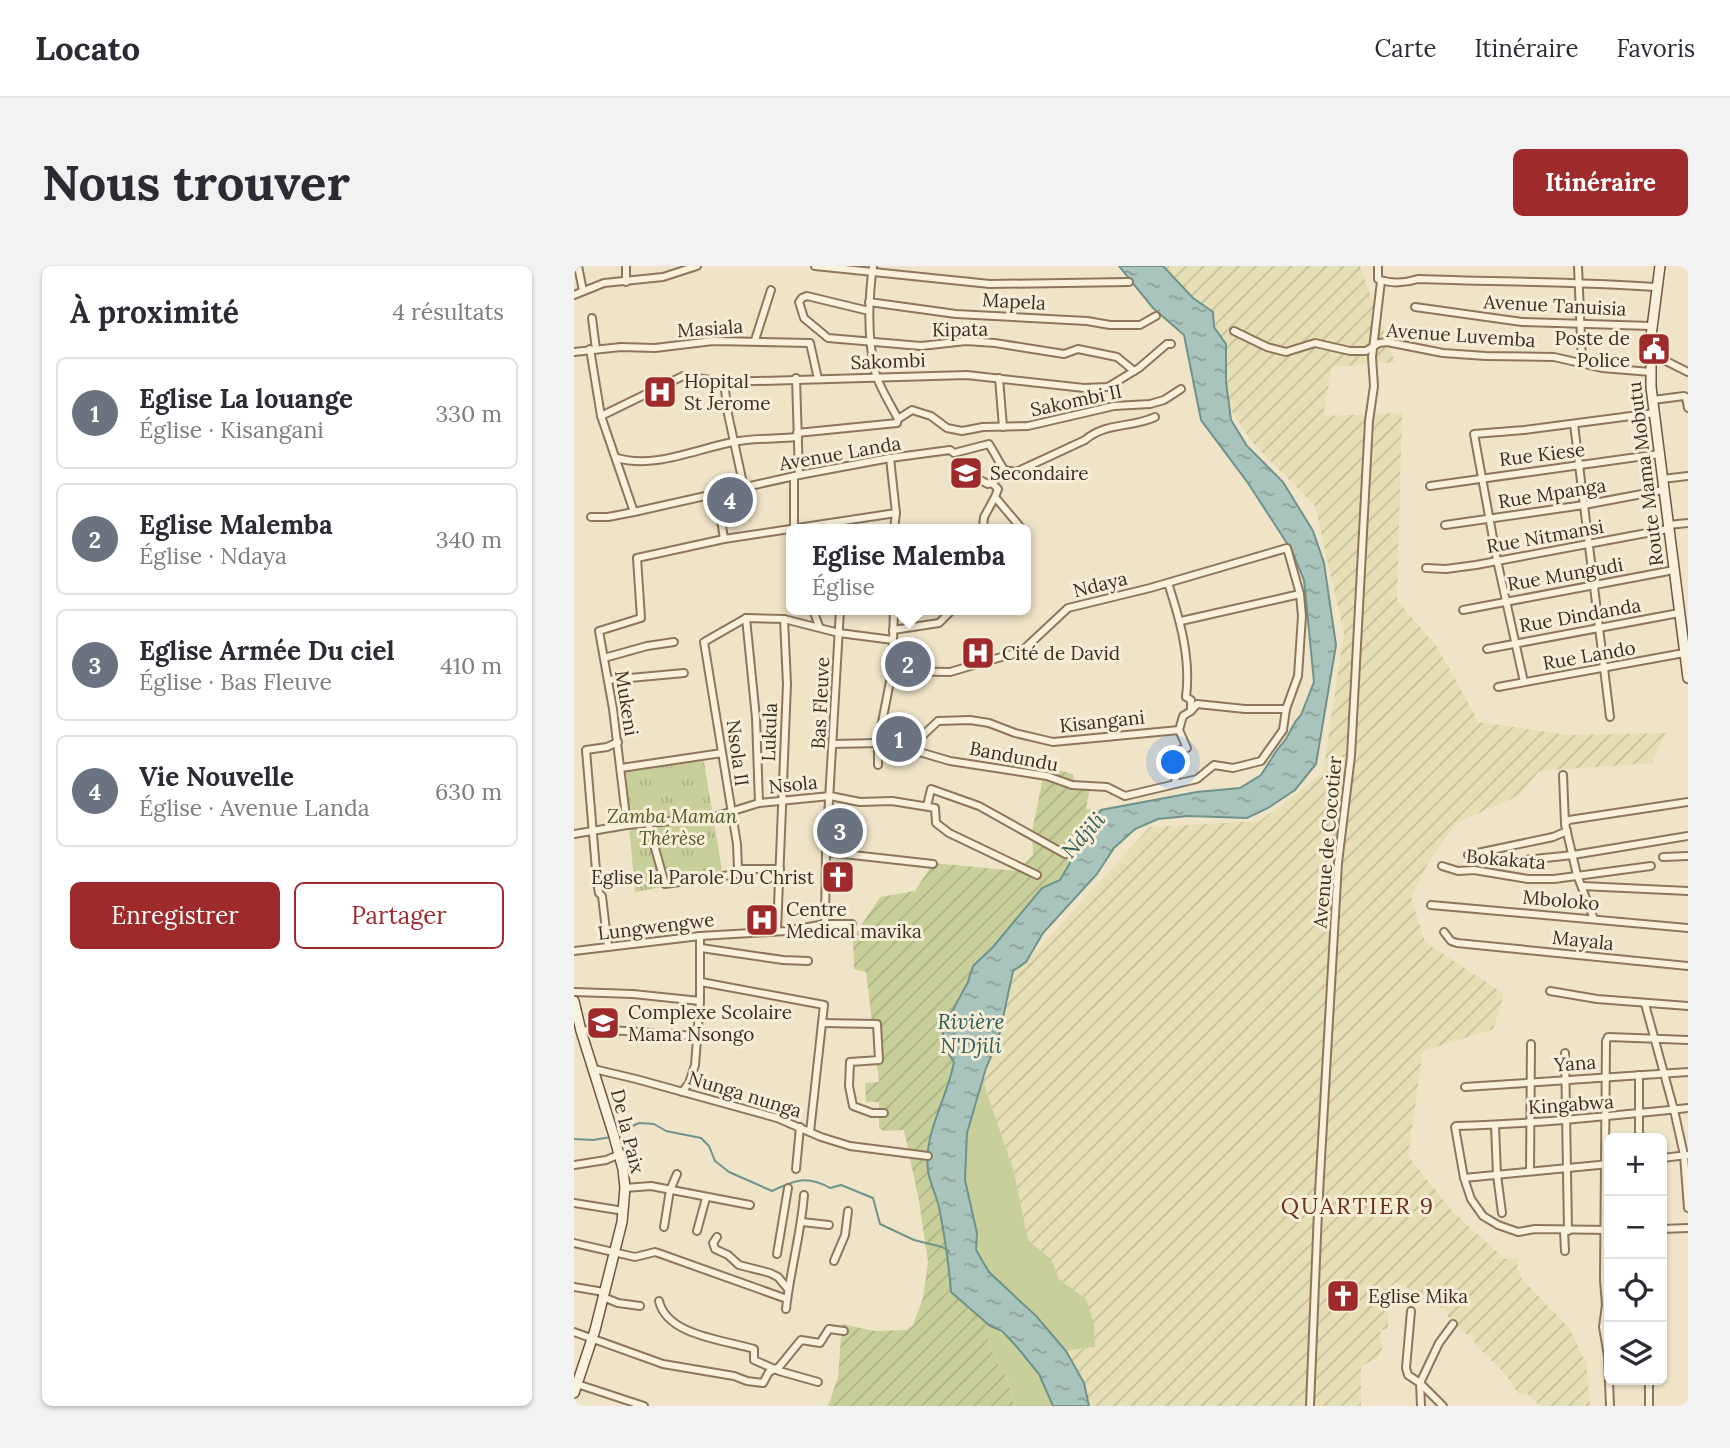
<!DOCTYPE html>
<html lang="fr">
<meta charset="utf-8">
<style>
body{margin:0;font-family:Lora,serif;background:#f2f2f3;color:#2b2b33}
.controls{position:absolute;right:21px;bottom:21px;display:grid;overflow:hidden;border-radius:10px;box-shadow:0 2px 5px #0004}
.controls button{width:63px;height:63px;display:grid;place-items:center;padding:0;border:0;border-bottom:2px solid #e1e1e2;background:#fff;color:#2b2b33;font:35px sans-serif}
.you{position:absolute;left:600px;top:497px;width:24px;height:24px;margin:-18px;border:5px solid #fff;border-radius:50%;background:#1a73e8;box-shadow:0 0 0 10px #1a73e833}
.badge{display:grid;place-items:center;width:46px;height:46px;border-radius:50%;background:#9e2a2b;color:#fff;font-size:23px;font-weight:700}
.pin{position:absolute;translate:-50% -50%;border:4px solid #fff;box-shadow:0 2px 7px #0006}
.popup{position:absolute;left:212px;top:258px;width:245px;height:91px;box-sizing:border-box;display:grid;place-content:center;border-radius:10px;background:#fff;filter:drop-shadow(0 2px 5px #0005);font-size:23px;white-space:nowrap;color:#7c7c81}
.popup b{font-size:26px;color:#2b2b33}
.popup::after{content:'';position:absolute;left:50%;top:100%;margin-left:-14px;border:14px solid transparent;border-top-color:#fff}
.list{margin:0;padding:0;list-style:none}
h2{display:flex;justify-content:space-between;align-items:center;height:91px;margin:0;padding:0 28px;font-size:30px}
h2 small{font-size:23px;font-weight:400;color:#7c7c81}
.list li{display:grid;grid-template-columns:46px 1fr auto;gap:21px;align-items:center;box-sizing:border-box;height:112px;margin:0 14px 14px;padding:0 14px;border:2px solid #e1e1e2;border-radius:10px}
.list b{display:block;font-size:26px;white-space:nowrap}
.list p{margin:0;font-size:23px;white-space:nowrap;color:#7c7c81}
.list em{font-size:23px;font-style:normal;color:#7c7c81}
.actions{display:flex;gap:14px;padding:21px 28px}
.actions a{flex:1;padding:16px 0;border:2px solid #9e2a2b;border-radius:10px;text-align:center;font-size:24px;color:#9e2a2b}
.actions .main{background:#9e2a2b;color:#fff}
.icon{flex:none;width:38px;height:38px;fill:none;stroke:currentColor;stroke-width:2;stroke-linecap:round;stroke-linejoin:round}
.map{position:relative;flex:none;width:1114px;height:1140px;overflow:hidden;border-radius:10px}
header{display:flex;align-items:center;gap:42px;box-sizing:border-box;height:98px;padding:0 35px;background:#fff;border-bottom:2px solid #e1e1e2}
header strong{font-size:33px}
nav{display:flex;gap:38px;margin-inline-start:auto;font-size:24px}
.intro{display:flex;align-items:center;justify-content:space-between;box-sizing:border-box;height:168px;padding:0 42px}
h1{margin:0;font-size:49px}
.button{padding:18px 32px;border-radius:10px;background:#9e2a2b;color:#fff;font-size:24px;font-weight:700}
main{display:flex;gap:42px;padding:0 42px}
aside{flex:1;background:#fff;border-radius:10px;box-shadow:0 2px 5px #0004}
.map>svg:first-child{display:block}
.farmland{fill:url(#farmland-furrows)}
.grass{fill:#c9cf9b}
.park{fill:url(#park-tufts)}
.garden{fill:url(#garden-furrows)}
.water{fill:url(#water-ripples);stroke:#6f938a;stroke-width:2}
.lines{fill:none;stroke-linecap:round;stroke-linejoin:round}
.stream{stroke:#6f938a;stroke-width:2}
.street-casing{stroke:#8d765c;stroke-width:10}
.secondary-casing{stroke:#6f573f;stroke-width:12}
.street{stroke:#faf1dc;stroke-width:6}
.secondary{stroke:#faf1dc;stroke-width:9}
.labels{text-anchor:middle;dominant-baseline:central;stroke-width:6;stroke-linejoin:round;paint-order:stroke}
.street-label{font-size:19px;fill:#3d2e20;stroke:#f7eed8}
.poi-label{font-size:19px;fill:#3d2e20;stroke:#f7eed8;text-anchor:start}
.park-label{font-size:19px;font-style:italic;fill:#4d5a26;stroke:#f7eed8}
.water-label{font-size:21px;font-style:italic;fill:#2f5d5a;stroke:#f7eed8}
.quarter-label{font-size:23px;letter-spacing:2px;fill:#6b2e1e;stroke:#f7eed8}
</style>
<header>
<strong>Locato</strong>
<nav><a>Carte</a><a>Itinéraire</a><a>Favoris</a></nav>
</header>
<div class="intro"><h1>Nous trouver</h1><a class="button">Itinéraire</a></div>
<main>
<aside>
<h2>À proximité<small>4 résultats</small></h2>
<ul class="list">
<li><span class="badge" style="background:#6b7280">1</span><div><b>Eglise La louange</b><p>Église · Kisangani</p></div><em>330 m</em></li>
<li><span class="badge" style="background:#6b7280">2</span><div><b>Eglise Malemba</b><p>Église · Ndaya</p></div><em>340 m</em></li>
<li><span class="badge" style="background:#6b7280">3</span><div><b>Eglise Armée Du ciel</b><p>Église · Bas Fleuve</p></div><em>410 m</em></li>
<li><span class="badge" style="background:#6b7280">4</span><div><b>Vie Nouvelle</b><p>Église · Avenue Landa</p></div><em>630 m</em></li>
</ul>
<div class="actions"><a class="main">Enregistrer</a><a>Partager</a></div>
</aside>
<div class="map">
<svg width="1114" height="1140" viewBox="0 0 1114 1140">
<defs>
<pattern id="farmland-furrows" width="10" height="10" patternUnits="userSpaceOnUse" patternTransform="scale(1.75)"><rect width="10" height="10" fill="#e6deb5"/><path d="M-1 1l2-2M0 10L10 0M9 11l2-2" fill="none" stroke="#c6bf9b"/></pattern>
<pattern id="park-tufts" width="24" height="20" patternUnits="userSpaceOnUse" patternTransform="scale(1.75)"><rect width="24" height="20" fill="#c9cf9b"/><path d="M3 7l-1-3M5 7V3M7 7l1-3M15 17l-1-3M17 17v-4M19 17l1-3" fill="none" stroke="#aeb285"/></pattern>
<pattern id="garden-furrows" width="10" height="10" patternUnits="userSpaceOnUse" patternTransform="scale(1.75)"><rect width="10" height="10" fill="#c9cf9b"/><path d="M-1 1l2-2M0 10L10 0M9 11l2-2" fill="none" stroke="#aeb285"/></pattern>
<pattern id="water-ripples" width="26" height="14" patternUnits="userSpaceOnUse" patternTransform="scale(1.75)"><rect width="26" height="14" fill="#a9c4bc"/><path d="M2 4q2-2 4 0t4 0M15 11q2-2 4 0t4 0" fill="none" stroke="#8ba098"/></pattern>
</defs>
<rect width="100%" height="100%" fill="#f0e4c8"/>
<path class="farmland" d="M589 0H786L821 96 758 101 749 150 828 147 823 334 863 381 905 456 994 469 1092 467 1078 497 965 505 944 530 882 557 854 597 837 631 851 676 930 728 919 763 849 785 834 890 879 946 931 993 944 992 943 1001 948 1013 995 1062 1012 1097 1016 1140H966L954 1128 946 1130 930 1107 901 1078 898 1070 889 1067 875 1053 872 1045 844 1026 821 1017 813 1025 809 1041 814 1046V1063L806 1064 808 1083 804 1092 787 1100V1140H515L510 1117 492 1085 521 1081 513 1034 485 1013 477 993 454 974 440 906 409 815 412 802 424 775 439 705 452 696 576 561 686 555 749 507 770 367 741 240 679 177 653 138 652 78 640 61 639 46 619 32Z"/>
<g class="grass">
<path d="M409 815 440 906 454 974 477 993 485 1013 513 1034 520 1059 521 1081 492 1085 463 1051 415 1006 402 984 403 967 391 914V895L393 867Z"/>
<path d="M416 1060C441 1071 473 1114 479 1140H440L434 1115 414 1078Z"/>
</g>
<path class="park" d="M129 490 149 610 61 626 50 503Z"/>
<path class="garden" d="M481 503 499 508 500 514 517 517 512 543 527 544 486 614 468 622 419 681 399 700 394 716 379 741 368 778 380 795C374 831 349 867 354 905 356 919 364 932 366 946 371 973 375 998 377 1026L416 1060 414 1078 434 1115 440 1140H254L264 1111 268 1058 300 1065 332 1064 339 1059 349 1032 354 996 345 935 330 864 310 865 305 862V836H292L291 817 305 816 292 706 280 703 279 672 306 631 341 625 359 597 443 605 459 589 458 565 469 512Z"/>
<path class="water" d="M545 0H589L619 32 639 46 640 61 652 78V116L657 154 673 180 709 216 739 265 750 297 762 379 742 498 721 524 694 542 673 552 614 550 584 553 561 563 540 582 523 608 469 667 452 696 439 705 424 775 412 802 393 867 391 914 403 967 402 984 415 1006 463 1051 492 1085 510 1117 515 1140H479L465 1108 443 1081 428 1065 416 1060 377 1026C375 998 371 973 366 946 364 932 356 919 354 905 349 867 374 831 380 796L368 778 370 760 394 716 399 700 419 681 468 622 486 614 527 544 623 526 666 522 687 509 703 484 712 473 721 456 727 449 740 416 730 314 718 285 674 217 627 154 610 69 579 42Z"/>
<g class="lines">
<g class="stream">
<path d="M42 868 65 857 80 858 92 865 127 872 135 880 141 895 155 906 198 925C221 914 233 909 256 922L267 919 299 932 306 958 340 974 368 981 375 985"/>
<path d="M0 873 19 874 37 871"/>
</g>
<defs>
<g id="street">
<path d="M4 0 9 25"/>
<path d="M52 0V16"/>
<path d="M241 0 416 18 555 16"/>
<path d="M804 0V13C816 18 832 17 844 13 923 16 1002 15 1081 21"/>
<path d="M1004 0 1008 97"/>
<path d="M0 29 30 17 89 11 123 0"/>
<path d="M295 36 382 48 513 55 536 59H566L582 50"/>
<path d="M841 41 948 56 1077 60"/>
<path d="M295 45 233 30 228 32 225 36 230 52 254 72 347 80 392 75 421 77 490 88 504 83 543 91 560 105"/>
<path d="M18 52 22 83"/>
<path d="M660 65 693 81 712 86 741 77 776 85H792L805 77 813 76 869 87 912 90 980 91 1028 102 1077 106"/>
<path d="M181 74 197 24"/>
<path d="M16 83 27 150 60 246"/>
<path d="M0 86 47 81 81 82 139 75 236 77 244 113"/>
<path d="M1076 87 1114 106"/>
<path d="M222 112 225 209"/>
<path d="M425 112 429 161"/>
<path d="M150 116 154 148 170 222"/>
<path d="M1079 134 1110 130 1112 131 1114 142"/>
<path d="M27 150 109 110 150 116 393 109 510 122 534 121 565 102 593 78H597"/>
<path d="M324 153 338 144 357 150 373 162 388 165 409 161 454 160 540 140 576 138 590 134 607 123"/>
<path d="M1000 158 1036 451"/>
<path d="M223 167 323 157 324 153C317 139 307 124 302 109 293 73 294 36 299 0"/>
<path d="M43 192C80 203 122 183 159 176 180 172 202 173 224 171"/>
<path d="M316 192 322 247 320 263"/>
<path d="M430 204 442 206 511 174C532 156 558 162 581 151"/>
<path d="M1088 213 1114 210"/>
<path d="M418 217 424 223 421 231 448 263"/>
<path d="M856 220 1085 188"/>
<path d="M143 227 150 273"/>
<path d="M17 251H34L60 246 225 209 316 192 376 184 380 187 415 178 430 204 418 217 414 218 404 213"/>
<path d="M871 259 1010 239 1089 224"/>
<path d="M1094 259 1114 257"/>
<path d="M220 263V210"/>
<path d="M409 263 410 251 421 231"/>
<path d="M451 267V270"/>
<path d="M852 302 872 303 902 299 1094 263"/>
<path d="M594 317C606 354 617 392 612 431L617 434V445L609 450 605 464 613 482 605 484 601 518"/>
<path d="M239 344 245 360"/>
<path d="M889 344 1100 304"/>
<path d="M172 352 182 452 185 537"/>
<path d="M607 355 726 328"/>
<path d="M319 364 365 357 378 344"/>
<path d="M913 383 1105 347"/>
<path d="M30 392 73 380 100 376"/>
<path d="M318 405 376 406 448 385 494 342 576 322 713 282 726 328 728 350 724 410 712 443 709 464 687 495 659 502 640 499 623 513 551 530 533 521 498 519 473 510 376 495 342 485 322 484"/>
<path d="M34 414 110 407"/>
<path d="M950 416 923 294 900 168 950 164 1080 147"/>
<path d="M924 421 1110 387"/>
<path d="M617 445 623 438 671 443H712"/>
<path d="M259 478 304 477 322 484 343 475 364 455 396 454 415 457 441 467 479 476 605 464"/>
<path d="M304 499V477L318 405 320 344"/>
<path d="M47 502 148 487"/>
<path d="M989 509 991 558"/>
<path d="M353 540 357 523 405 540 491 588"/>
<path d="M74 557 91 618 163 608 164 603"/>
<path d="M53 559 39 443 25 365 67 352 63 292 150 273 322 247"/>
<path d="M0 568 53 559 109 554H130L185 537 256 530 286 536 318 535 361 542 362 557 375 567 463 609"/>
<path d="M252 586 359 598"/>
<path d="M894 589 979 571 993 565"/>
<path d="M1089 591 1114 590"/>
<path d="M932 596 999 589 1114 570"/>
<path d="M868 600 884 605 900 604 954 613H980L1077 600"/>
<path d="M164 603 163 578 130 376 172 352 210 353 265 367 319 374"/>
<path d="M164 603H206"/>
<path d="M1008 620 1114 625"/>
<path d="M857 639 1114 662"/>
<path d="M1020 653 1003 609 991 558 995 554 1114 536"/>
<path d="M251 658 252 586 266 344"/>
<path d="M203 665 213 418 210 353"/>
<path d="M870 666 877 675 883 677 1114 700"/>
<path d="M34 681 28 630 25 627 23 616 12 484 33 481 44 476"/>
<path d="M127 682 209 694 234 695"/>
<path d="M0 685 126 670 212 665 251 658H278"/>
<path d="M127 716 250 739 236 866"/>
<path d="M976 725 1023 733 1114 740"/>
<path d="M0 726 59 728 126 735"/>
<path d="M1071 738 1100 844 1110 889 1114 942"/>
<path d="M248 757 303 758 305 794 276 796 275 820 279 840 298 847H310"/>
<path d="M7 765 22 763 122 770"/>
<path d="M991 787 994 965"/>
<path d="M20 803 62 813 203 852 247 871 276 880 354 890"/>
<path d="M891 821 1114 806"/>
<path d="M108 826 115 817 121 799 126 735V670"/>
<path d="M921 859 923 909 928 947"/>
<path d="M1065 872V809"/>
<path d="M1088 892 1114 889"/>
<path d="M0 899 32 894 44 889"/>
<path d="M222 903 226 861"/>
<path d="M956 905 957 778"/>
<path d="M890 912 1035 898"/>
<path d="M51 922 77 920 176 939"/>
<path d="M0 937 50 945"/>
<path d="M228 956 255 959"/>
<path d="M90 961 96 924 103 908"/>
<path d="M1088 963 1114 962"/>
<path d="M1035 964 961 963 944 966 924 959 909 950 897 933 890 912 881 861 882 860C960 858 1037 850 1114 842"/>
<path d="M123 965 132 932"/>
<path d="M990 965 991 985"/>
<path d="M143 971 139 977 141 983 154 989 165 999 196 1007 204 1011 214 1023"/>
<path d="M0 977 61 991 81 986 87 988 213 1033"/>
<path d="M203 988 214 922"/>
<path d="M260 995 271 969 274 945"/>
<path d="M0 1021 30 1026"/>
<path d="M29 1031 44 1037 66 1040"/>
<path d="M85 1035C93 1070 151 1074 180 1083V1094L205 1105 244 1116"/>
<path d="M212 1043C216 1005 227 968 230 929"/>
<path d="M837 1045 832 1102 834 1109 846 1117 847 1140"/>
<path d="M0 1066 89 1098 160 1110 173 1115 189 1117 195 1106 205 1101 227 1074 246 1077 255 1063 270 1065"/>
<path d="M3 1118 70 1140"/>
<path d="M1075 1139V1114"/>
<path d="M736 1140 744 945 764 597 777 490 795 155 800 120 798 91 807 15"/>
<path d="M869 1140 846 1117 865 1077 879 1058"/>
<path d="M1036 1140 1034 1090 1029 1061 1032 1039 1030 1014 1032 775 1034 771 1114 774"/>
</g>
<g id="secondary">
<path d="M1086 0 1077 70V121L1114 412"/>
<path d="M0 735 7 765 40 870 49 903 51 922 48 956 21 1064 0 1127"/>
</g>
</defs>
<use href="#street" class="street-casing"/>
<use href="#secondary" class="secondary-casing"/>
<use href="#street" class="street"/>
<use href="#secondary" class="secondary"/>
</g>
<defs>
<symbol id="civic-square" viewBox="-11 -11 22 22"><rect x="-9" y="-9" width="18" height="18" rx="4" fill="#9e2a2b" stroke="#f7eed8"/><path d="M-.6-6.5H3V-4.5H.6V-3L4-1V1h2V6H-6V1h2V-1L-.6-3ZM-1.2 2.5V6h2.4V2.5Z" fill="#fff"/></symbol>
<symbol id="hospital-square" viewBox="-11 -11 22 22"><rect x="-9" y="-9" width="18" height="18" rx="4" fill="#9e2a2b" stroke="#f7eed8"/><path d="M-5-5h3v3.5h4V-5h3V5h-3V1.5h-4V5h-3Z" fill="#fff"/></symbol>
<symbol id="school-square" viewBox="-11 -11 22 22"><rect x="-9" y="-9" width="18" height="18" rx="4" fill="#9e2a2b" stroke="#f7eed8"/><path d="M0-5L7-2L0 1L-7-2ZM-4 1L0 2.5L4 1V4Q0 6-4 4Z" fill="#fff"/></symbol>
<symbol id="church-square" viewBox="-11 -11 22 22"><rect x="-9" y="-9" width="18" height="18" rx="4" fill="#9e2a2b" stroke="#f7eed8"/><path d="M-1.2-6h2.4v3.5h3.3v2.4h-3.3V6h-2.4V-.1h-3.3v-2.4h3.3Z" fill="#fff"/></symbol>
</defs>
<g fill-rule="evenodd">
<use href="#civic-square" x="1061" y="64" width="38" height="38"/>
<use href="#hospital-square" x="67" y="107" width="38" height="38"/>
<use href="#school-square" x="373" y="188" width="38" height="38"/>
<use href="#hospital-square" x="385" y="368" width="38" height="38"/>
<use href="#church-square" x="245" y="592" width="38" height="38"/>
<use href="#hospital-square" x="169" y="635" width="38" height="38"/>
<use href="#school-square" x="10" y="738" width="38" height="38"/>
<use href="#church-square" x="750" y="1011" width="38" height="38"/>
</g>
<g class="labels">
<g class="street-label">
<text transform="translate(440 35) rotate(3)">Mapela</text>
<text transform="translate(981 39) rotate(3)">Avenue Tanuisia</text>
<text transform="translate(136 62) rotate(-4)">Masiala</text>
<text transform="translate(386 63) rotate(-1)">Kipata</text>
<text transform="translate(887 69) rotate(4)">Avenue Luvemba</text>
<text transform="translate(314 95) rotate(-2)">Sakombi</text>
<text transform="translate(502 134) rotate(-12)">Sakombi II</text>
<text transform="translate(266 187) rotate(-10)">Avenue Landa</text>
<text transform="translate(968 188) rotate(-7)">Rue Kiese</text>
<text transform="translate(1071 208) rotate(-97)">Route Mama Mobutu</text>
<text transform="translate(978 227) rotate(-9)">Rue Mpanga</text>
<text transform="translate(971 270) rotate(-10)">Rue Nitmansi</text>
<text transform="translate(991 308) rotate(-10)">Rue Mungudi</text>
<text transform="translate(526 318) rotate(-14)">Ndaya</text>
<text transform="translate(1006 349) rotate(-10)">Rue Dindanda</text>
<text transform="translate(1015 389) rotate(-10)">Rue Lando</text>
<text transform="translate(53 437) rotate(81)">Mukeni</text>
<text transform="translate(246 437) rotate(-87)">Bas Fleuve</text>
<text transform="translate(528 455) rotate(-6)">Kisangani</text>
<text transform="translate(195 466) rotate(-88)">Lukula</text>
<text transform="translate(164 487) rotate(82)">Nsola II</text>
<text transform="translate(440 490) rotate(11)">Bandundu</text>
<text transform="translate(219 518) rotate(-6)">Nsola</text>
<text transform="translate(753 576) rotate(-85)">Avenue de Cocotier</text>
<text transform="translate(932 593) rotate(5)">Bokakata</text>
<text transform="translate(987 634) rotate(5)">Mboloko</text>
<text transform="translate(82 660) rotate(-7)">Lungwengwe</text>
<text transform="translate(1009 674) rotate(6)">Mayala</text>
<text transform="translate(1001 797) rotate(-4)">Yana</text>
<text transform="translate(171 828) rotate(17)">Nunga nunga</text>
<text transform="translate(997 838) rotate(-4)">Kingabwa</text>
<text transform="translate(54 865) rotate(76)">De la Paix</text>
</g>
<g class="poi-label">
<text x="1056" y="72" text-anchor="end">Poste de<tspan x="1056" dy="22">Police</tspan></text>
<text x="110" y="115">Hopital<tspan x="110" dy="22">St Jerome</tspan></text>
<text x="416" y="207">Secondaire</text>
<text x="428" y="387">Cité de David</text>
<text x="240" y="611" text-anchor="end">Eglise la Parole Du Christ</text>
<text x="212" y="643">Centre<tspan x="212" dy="22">Medical mavika</tspan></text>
<text x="54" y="746">Complexe Scolaire<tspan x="54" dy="22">Mama Nsongo</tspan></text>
<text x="794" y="1030">Eglise Mika</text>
</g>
<g class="park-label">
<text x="98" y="550">Zamba Maman<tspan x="98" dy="22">Thérèse</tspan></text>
</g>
<g class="water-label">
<text transform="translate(509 569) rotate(-48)">Ndjili</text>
<text x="397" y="755">Rivière<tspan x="397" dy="24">N'Djili</tspan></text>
</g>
<g class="quarter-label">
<text x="784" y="939">QUARTIER 9</text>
</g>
</g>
</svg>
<div class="controls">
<button>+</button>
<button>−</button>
<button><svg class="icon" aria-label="locate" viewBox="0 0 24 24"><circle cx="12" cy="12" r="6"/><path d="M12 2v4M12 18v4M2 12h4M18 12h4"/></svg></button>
<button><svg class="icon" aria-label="layers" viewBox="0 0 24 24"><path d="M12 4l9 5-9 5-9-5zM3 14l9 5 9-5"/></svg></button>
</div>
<div class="you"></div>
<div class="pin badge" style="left:325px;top:473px;background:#6b7280">1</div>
<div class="pin badge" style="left:334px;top:398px;background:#6b7280">2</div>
<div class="popup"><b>Eglise Malemba</b>Église</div>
<div class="pin badge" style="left:266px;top:565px;background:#6b7280">3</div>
<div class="pin badge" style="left:156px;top:234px;background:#6b7280">4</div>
</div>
</main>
